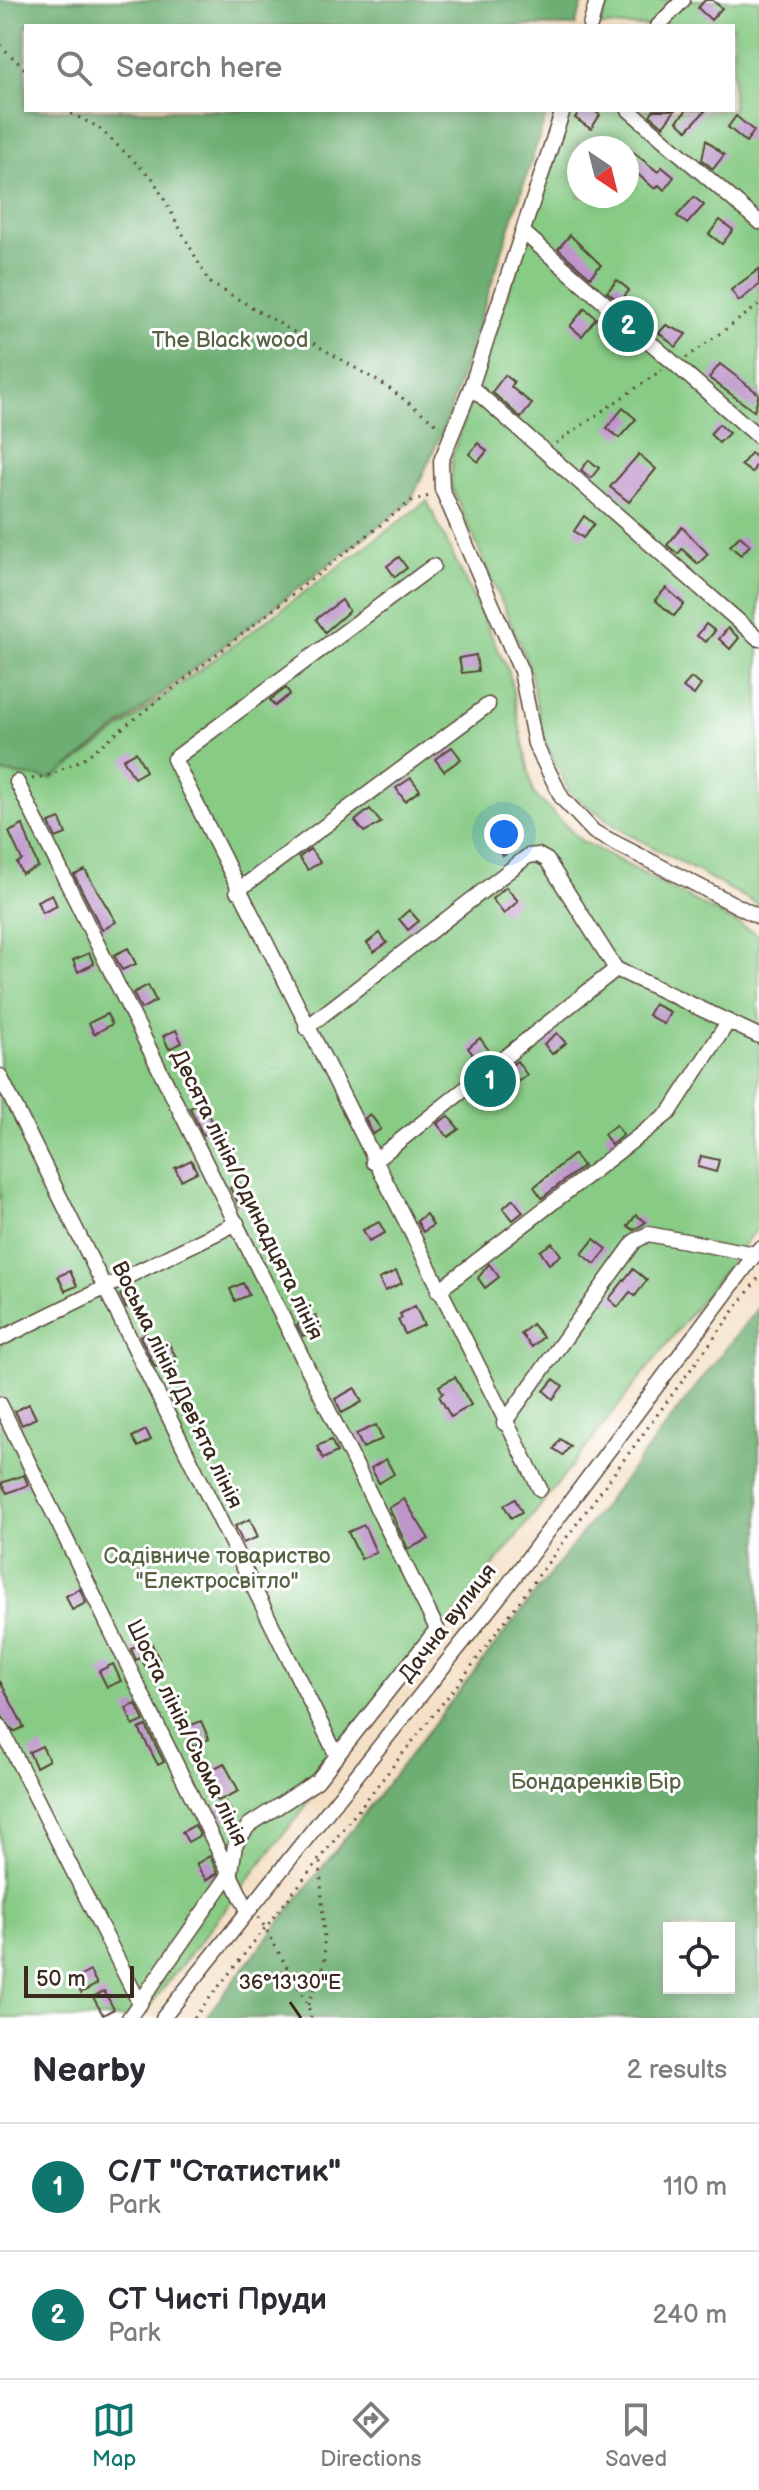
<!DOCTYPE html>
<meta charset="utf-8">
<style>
body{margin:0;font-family:"Balsamiq Sans",sans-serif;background:#f7f7f7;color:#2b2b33}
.controls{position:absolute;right:24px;bottom:24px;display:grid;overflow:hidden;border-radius:0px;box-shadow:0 4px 12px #0003}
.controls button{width:72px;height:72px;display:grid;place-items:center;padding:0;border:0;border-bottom:2px solid #e1e1e2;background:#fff;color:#2b2b33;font:40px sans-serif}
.compass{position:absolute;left:567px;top:136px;width:72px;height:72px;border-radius:50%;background:#fff;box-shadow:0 4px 12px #0003;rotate:145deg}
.scale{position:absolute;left:24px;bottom:20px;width:110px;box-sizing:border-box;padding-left:8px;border:4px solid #3b2a1e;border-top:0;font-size:22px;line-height:28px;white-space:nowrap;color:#3b2a1e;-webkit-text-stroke:6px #fff;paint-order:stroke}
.you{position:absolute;left:504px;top:834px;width:28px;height:28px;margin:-20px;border:6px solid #fff;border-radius:50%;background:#1a73e8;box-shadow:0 0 0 12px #1a73e833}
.badge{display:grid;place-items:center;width:52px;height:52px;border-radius:50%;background:#0f766e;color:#fff;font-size:26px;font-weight:700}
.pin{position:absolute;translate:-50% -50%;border:4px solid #fff;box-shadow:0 2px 8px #0006}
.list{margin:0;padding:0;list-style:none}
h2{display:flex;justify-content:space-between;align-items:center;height:104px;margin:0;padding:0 32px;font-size:34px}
h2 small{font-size:26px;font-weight:400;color:#7c7c81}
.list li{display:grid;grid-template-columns:52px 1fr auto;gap:24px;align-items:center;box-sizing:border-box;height:128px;padding:0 32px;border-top:2px solid #e1e1e2}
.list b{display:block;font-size:30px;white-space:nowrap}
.list p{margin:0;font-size:26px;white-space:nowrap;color:#7c7c81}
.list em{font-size:26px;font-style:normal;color:#7c7c81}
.icon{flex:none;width:44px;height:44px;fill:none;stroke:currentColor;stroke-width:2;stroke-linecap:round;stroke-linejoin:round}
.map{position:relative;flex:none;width:759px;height:2018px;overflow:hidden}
.search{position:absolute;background:#fff;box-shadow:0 4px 12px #0003;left:24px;right:24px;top:24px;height:88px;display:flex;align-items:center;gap:20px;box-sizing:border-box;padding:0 28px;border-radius:0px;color:#7c7c81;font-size:30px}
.sheet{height:360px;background:#fff}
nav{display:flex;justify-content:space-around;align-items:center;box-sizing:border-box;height:112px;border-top:2px solid #e1e1e2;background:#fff;font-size:22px;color:#7c7c81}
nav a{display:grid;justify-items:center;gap:4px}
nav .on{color:#0f766e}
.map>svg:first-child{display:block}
.green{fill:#87cb85;stroke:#617a52;stroke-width:2;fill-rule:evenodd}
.forest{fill:#6daf72;stroke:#546c48;stroke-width:2;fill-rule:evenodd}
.building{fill:#be94cb}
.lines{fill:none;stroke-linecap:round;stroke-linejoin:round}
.minor-casing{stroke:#574537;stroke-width:17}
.path{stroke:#574537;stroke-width:3;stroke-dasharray:2 6;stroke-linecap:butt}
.minor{stroke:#fff;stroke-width:14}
.ticks{fill:none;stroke:#3b2a1e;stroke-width:3}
.labels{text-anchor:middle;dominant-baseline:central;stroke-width:6;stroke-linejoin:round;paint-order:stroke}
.park-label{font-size:22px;fill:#566242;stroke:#fff}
.street-label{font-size:22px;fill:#3b2a1e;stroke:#fff}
.ticks-label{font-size:20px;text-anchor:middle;fill:#3b2a1e;stroke:#fff;stroke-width:6;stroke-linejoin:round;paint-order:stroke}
</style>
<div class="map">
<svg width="759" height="2018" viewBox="0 0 759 2018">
<rect width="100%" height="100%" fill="#fff"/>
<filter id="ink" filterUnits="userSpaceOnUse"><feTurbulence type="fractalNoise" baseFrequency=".0125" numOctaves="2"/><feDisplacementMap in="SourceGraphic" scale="16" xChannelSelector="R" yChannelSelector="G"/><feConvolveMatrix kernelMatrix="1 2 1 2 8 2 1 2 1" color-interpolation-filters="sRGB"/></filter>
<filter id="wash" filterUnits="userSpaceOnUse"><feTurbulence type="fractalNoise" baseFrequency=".006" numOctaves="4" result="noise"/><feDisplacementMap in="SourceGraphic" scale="32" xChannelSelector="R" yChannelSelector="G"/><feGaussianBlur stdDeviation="1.8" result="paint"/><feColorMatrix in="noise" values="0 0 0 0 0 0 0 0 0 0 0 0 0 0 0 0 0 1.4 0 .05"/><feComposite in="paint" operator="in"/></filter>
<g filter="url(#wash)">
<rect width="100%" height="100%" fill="#f4e0c6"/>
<g class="green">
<path d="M609 0H759V905L621 830 570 793 544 739 528 663 451 485 452 456 571 110H733V26H600ZM579 148H627V196H579Z"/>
<path d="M427 501 509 672 533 793 580 840 759 935V1226L140 2018H0V772L25 776 69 767Z"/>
</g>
<g class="forest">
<path d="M0 0H584L575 26H26V110H548L446 423 411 501 52 779 0 772Z"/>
<path d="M759 1306V2018H205ZM669 1928H729V1988H669Z"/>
</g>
<g id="blocks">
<g class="building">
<path d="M705 0H712L722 8 711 20 698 8Z"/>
<path d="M580 110H593L600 115 591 129 575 118Z"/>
<path d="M654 110H675L663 126 650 115Z"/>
<path d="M687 110H706L687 130 677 121Z"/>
<path d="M736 116 754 131 746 142 728 127Z"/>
<path d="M706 140 724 155 713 169 702 160Z"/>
<path d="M627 147 658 172 662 167 674 177 664 190 659 185 655 189 634 171 627 179Z"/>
<path d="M694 197 704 205 687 224 677 216Z"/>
<path d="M720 220 733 230 722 244 709 234Z"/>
<path d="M570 235 601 265 590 277 558 249Z"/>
<path d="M759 269V285L739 301 731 290Z"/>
<path d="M617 280 629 290 620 302 607 292Z"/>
<path d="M585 308 596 318 582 336 570 326Z"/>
<path d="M666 325 686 334 676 347 659 333Z"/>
<path d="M720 364 759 394 754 411 709 378Z"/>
<path d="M505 375 514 382 511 387 532 404 521 418 492 392Z"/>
<path d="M623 408 636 419 619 438 607 428Z"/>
<path d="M719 424 729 433 719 443 710 434Z"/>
<path d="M478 443 487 451 478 462 469 454Z"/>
<path d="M751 453 759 459 752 473 741 465Z"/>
<path d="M639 454 656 469 629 502 610 487Z"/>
<path d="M589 460 599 468 591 478 581 470Z"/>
<path d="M584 516 594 524 583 538 574 531Z"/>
<path d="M682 527 708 554 698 564 682 549 678 554 667 545Z"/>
<path d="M740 536 750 545 741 555 730 546Z"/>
<path d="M399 557 407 568 395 577 387 566Z"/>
<path d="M666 588 684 604 674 616 655 600Z"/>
<path d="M342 600 349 611 325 632 316 619Z"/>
<path d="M706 624 715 631 706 642 697 636Z"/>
<path d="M728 628 739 638 730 649 719 639Z"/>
<path d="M476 655 478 671 462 673 459 658Z"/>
<path d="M691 678 701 685 694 695 683 687Z"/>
<path d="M286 688 290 694 275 706 270 700Z"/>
<path d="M452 747 461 759 444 771 435 759Z"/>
<path d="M136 752 146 771 134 778 123 759Z"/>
<path d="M411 778 420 790 405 801 396 788Z"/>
<path d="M370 809 381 823 364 832 355 821Z"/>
<path d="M60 819 66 834 56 838 49 823Z"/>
<path d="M23 825 38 867 22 874 17 863 22 860 9 832Z"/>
<path d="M507 831 518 845 503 856 492 842Z"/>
<path d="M310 849 320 862 308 870 299 858Z"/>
<path d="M85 870 116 922 102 930 74 875Z"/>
<path d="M506 887 518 901 504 914 492 899Z"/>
<path d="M52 894 57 906 42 913 37 901Z"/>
<path d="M409 910 419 921 408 930 399 919Z"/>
<path d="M380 933 387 943 374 952 367 943Z"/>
<path d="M128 948 136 964 122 970 114 955Z"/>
<path d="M89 953 94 964 78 972 73 960Z"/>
<path d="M148 985 156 1001 141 1009 133 993Z"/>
<path d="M654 1004 670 1012 664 1024 648 1015Z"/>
<path d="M107 1014 112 1024 94 1034 89 1023Z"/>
<path d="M176 1030 182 1043 169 1049 163 1036Z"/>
<path d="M557 1033 566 1043 552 1054 544 1044Z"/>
<path d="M480 1038 490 1052 478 1061 468 1048Z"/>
<path d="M517 1061 527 1075 514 1084 505 1070Z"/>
<path d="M202 1102 215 1129 203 1135 190 1108Z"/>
<path d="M370 1114 381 1129 373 1134 365 1118Z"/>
<path d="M448 1116 459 1129 448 1137 437 1124Z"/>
<path d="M616 1125 623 1135 611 1145 604 1134Z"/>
<path d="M574 1154 583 1166 542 1198 534 1187Z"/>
<path d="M701 1156 719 1160 716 1172 698 1167Z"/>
<path d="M191 1160 197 1172 181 1180 175 1168Z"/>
<path d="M240 1183 250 1201 240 1207 230 1188Z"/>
<path d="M513 1199 523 1212 513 1220 503 1208Z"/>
<path d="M426 1214 433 1225 423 1232 417 1221Z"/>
<path d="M636 1215 646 1222 634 1230 628 1226Z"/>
<path d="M379 1222 385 1233 369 1241 363 1230Z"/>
<path d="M594 1239 607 1249 595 1264 582 1254Z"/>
<path d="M552 1243 561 1255 549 1264 540 1251Z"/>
<path d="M489 1264 499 1277 485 1288 478 1278Z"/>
<path d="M633 1269 647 1280 635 1296 630 1292 618 1307 609 1299Z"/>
<path d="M70 1271 77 1286 65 1291 58 1276Z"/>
<path d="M396 1271 402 1283 385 1291 379 1279Z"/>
<path d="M243 1283 249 1295 235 1301 230 1289Z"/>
<path d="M133 1288 139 1302 126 1308 120 1295Z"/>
<path d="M415 1306 424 1325 405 1334 398 1320 402 1318 400 1314Z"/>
<path d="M316 1316 321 1327 303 1336 297 1325Z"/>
<path d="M532 1324 543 1337 532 1347 521 1334Z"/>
<path d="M146 1333 155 1348 168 1342 176 1357 155 1367 140 1336Z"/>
<path d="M455 1377 471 1405 451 1417 439 1396 443 1393 439 1386Z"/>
<path d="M554 1379 563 1386 553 1399 544 1391Z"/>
<path d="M355 1388 362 1402 342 1413 335 1399Z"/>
<path d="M29 1404 36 1418 22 1425 15 1411Z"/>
<path d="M376 1425 382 1439 363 1448 356 1434Z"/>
<path d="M146 1430 151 1440 138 1447 132 1437Z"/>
<path d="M560 1439 570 1446 563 1455 554 1449Z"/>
<path d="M331 1440 337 1452 323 1459 317 1446Z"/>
<path d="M386 1459 394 1474 379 1483 371 1468Z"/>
<path d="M24 1475 28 1485 7 1493 1 1483Z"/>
<path d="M404 1499 429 1539 408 1549 389 1508Z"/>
<path d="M515 1499 522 1512 511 1518 504 1505Z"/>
<path d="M250 1519 258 1537 243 1543 235 1526Z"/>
<path d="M364 1525 376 1552 361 1559 348 1532Z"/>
<path d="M80 1589 86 1603 72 1610 66 1596Z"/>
<path d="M150 1640 159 1659 145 1666 141 1658 136 1660 131 1649Z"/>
<path d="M113 1664 121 1681 107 1687 99 1671Z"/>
<path d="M0 1681 24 1727 14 1732 0 1714Z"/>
<path d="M136 1704 144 1721 133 1726 126 1708Z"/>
<path d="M201 1721 209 1739 193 1747 184 1728Z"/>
<path d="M146 1726 164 1762 158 1765 139 1729Z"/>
<path d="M42 1746 49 1760 36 1767 29 1752Z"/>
<path d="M224 1763 239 1791 218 1801 203 1774Z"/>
<path d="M226 1802 233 1816 223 1821 215 1808Z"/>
<path d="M195 1825 200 1835 188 1842 182 1832Z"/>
<path d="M210 1856 218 1873 206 1880 196 1864Z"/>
<path d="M90 1971 97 1984 81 1993 74 1980Z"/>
<path d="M104 1991 114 2009 103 2015 93 1997Z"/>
</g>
</g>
</g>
<g filter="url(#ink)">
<use href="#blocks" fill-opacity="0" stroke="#574537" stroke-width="2"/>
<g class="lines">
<defs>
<g id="minor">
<path d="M590 26 597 0"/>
<path d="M658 26 683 0"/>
<path d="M563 110 471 387 441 461 442 489 521 671 535 744 562 798 594 832 759 917"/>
<path d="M629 110 759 222"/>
<path d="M523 232 759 437"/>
<path d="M471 387 759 639"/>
<path d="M433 566 174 759 540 1489"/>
<path d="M17 782 437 1629 317 1781 249 1825 235 1845 231 1872 129 2018"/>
<path d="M237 891 488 705"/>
<path d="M306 1028 528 856 538 855 547 860 616 969 759 1036"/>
<path d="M0 1076 337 1756"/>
<path d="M373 1162 616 969"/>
<path d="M438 1291 670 1112 728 1022"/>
<path d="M0 1339 237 1223"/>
<path d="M0 1404 247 1909"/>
<path d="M504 1423 635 1241 648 1234 755 1254"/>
<path d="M0 1726 140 2004"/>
<path d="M163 2018 502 1593 759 1249"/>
</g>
</defs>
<use href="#minor" class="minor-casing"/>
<g class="path">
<path d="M0 45 26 70"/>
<path d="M64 110 98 127 153 179 209 282 386 386 441 427"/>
<path d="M686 358 759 305"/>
<path d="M556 443 662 370"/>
<path d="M32 779 53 774 86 757 411 501 430 496"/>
<path d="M259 1917 308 2005 311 2018"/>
<path d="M308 2005 325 1962 320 1861"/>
<path d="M194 2018 468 1671 759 1277"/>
</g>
<use href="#minor" class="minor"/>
</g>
</g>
<path class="ticks" d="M290 2002 301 2018"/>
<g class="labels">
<g class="park-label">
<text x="230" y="340">The Black wood</text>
<text x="217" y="1556">Садівниче товариство<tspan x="217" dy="25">"Електросвітло"</tspan></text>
<text x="596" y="1782">Бондаренків Бір</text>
</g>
<g class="street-label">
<text transform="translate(247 1195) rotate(64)">Десята лінія/Одинадцята лінія</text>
<text transform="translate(177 1385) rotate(64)">Восьма лінія/Дев'ята лінія</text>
<text transform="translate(448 1623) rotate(-52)">Дачна вулиця</text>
<text transform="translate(187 1733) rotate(64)">Шоста лінія/Сьома лінія</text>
</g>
</g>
<g class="ticks-label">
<text x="290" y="1989">36°13'30"E</text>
</g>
</svg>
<div class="controls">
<button><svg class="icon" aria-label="locate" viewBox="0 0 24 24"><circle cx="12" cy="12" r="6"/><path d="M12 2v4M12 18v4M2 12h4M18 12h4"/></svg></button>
</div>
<svg class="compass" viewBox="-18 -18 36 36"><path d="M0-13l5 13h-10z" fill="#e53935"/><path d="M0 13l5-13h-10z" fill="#7c7c81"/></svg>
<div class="scale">50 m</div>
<div class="you"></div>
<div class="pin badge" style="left:490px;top:1081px">1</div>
<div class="pin badge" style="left:628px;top:326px">2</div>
<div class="search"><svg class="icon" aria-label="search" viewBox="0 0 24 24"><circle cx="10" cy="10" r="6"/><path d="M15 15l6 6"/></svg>Search here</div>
</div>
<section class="sheet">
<h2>Nearby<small>2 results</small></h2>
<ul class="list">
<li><span class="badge">1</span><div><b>С/Т &quot;Статистик&quot;</b><p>Park</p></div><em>110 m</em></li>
<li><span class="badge">2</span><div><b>СТ Чисті Пруди</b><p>Park</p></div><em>240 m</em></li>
</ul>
</section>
<nav>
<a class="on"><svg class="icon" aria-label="map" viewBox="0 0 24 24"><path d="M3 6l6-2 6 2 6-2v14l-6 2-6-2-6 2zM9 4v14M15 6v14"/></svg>Map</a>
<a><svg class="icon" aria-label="directions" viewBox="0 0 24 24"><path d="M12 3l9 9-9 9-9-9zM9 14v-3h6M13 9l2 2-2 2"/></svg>Directions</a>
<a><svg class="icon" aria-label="saved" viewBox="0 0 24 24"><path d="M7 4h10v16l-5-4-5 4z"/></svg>Saved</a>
</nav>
